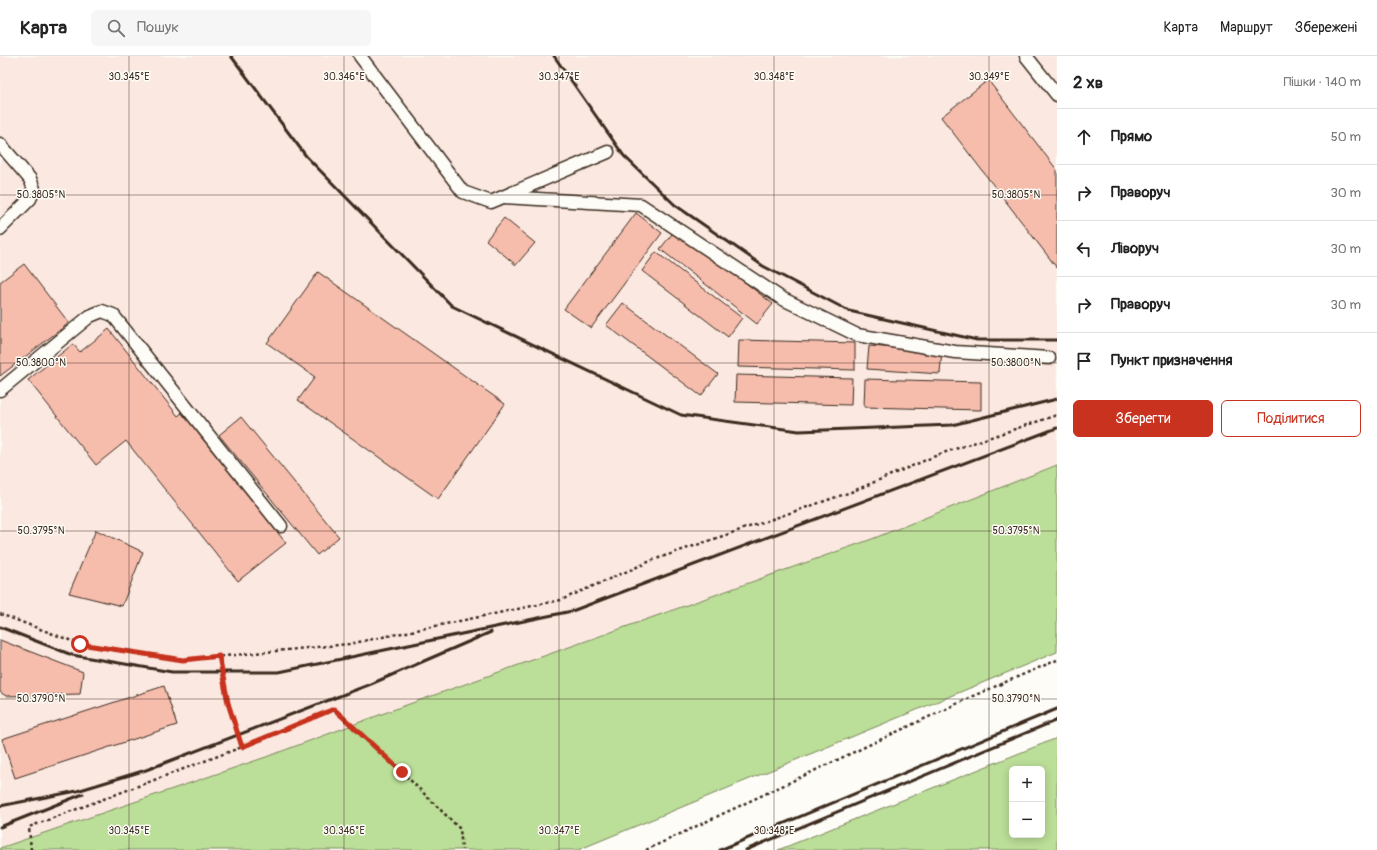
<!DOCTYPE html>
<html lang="uk">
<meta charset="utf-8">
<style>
body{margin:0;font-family:Pangolin,sans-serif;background:#f6f6f6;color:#222}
.controls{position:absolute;right:12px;bottom:12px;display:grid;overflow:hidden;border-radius:6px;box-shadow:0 2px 10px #0003}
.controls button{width:36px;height:36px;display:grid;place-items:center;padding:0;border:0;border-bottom:1px solid #e0e0e0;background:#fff;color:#222;font:20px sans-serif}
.stop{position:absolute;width:12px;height:12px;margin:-9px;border:3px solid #c8321e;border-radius:50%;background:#fff}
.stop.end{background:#c8321e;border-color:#fff;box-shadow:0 1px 4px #0008}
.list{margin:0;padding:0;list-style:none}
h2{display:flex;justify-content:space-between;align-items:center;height:52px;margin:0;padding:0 16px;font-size:17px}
h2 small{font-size:13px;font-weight:400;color:#767676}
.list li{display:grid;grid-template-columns:26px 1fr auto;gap:12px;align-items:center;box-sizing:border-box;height:56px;padding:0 16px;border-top:1px solid #e0e0e0}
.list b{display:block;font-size:15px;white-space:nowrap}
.list em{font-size:13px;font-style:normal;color:#767676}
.actions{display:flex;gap:8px;padding:12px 16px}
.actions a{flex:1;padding:9px 0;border:1px solid #c8321e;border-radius:6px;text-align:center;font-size:14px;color:#c8321e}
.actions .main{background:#c8321e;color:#fff}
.icon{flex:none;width:22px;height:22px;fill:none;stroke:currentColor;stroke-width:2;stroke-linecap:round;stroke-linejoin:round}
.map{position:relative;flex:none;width:1057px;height:794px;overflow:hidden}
header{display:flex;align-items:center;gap:24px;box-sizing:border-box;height:56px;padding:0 20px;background:#fff;border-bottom:1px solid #e0e0e0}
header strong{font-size:19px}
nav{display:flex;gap:22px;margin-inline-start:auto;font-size:14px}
.search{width:280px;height:36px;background:#f6f6f6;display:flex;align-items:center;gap:10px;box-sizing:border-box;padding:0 14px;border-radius:6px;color:#767676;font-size:15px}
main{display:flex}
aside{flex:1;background:#fff}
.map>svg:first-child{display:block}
.built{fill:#fbe9e1}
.green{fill:#bbde98;stroke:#7b845b;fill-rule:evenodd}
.building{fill:#f6bdad;stroke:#3b2a1e}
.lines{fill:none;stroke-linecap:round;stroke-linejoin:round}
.service-casing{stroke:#3b2a1e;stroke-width:15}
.path{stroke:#3b2a1e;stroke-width:2.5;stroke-dasharray:3 3;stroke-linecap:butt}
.service{stroke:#fdfcf7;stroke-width:12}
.rail{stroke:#3b2a1e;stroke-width:3}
.route{stroke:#c8321e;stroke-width:5}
.ticks{fill:none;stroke:#3b2a1e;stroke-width:1;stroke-opacity:0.45}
.ticks-label{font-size:10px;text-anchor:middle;fill:#3b2a1e;stroke:#fdfcf7;stroke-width:3;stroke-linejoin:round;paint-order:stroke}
</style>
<header>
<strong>Карта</strong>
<div class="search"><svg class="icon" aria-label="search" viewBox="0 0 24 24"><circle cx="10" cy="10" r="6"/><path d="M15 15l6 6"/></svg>Пошук</div>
<nav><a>Карта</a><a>Маршрут</a><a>Збережені</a></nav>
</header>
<main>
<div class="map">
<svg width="1057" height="794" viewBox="0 0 1057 794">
<rect width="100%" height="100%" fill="#fdfcf7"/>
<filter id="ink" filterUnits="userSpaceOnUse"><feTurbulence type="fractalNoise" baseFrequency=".025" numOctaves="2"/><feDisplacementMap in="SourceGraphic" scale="8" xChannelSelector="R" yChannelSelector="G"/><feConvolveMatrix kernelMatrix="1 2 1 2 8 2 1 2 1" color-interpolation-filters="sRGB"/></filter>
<g filter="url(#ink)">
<path class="built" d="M0 0H1057V409L872 483 398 652 266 701 0 792Z"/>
<g class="green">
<path d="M1057 409V596L578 794H0V792L266 701 398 652 872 483Z"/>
<path d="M1057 682V794H778ZM1012 713H1042V779H1012Z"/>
</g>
<g class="building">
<path d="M988 24 1057 114V212L941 61Z"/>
<path d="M636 157 662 177 591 272 564 253Z"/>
<path d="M504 162 535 187 516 209 486 184Z"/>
<path d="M676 173 773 248 757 268 660 193Z"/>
<path d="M656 196 742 262 728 281 642 215Z"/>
<path d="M24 208 69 267 0 320V226Z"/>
<path d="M318 216 505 348 438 443 298 344 315 321 267 287Z"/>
<path d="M623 247 718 318 701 340 606 269Z"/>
<path d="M109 273 178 360 182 357 286 487 238 525 126 385 96 409 28 324 73 288 80 296Z"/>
<path d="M739 284 855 287V314L738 311Z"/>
<path d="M869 290 942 295 940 318 867 313Z"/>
<path d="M736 319 852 322 851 349 735 346Z"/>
<path d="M865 323 981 326V354L864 351Z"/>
<path d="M241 361 339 481 317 499 219 379Z"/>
<path d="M96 474 143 496 122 550 69 537Z"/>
<path d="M0 584 83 616 80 638 6 640 0 636Z"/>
<path d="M164 630 177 669 15 722 2 683Z"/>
</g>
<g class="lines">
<defs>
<g id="service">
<path d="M360 0 463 136 491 146 608 96"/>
<path d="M1026 0 1057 39"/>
<path d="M0 88 30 123 34 133 30 143 0 173"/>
<path d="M503 141 641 149 781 242 857 279 955 296 1049 302"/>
<path d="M0 334 90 260 102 255 113 259 281 470"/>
</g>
</defs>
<use href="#service" class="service-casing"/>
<g class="path">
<path d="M0 558 80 588 183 604 349 588 561 544 653 504 851 436 940 398 1057 359"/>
<path d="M242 691 334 653 402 716 460 773 462 794"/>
<path d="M31 794 29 771 242 691 228 647 219 600"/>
<path d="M646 794 973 640 1057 604"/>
</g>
<use href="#service" class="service"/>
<g class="rail">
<path d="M231 0 306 100 452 250 681 359 799 375 952 369 1057 343"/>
<path d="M554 0 624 100 675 149 763 210 849 255 977 284H1057"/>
<path d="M0 571 72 599 172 616H279L572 555 1057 372"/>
<path d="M0 750 77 735 146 714 371 628 491 576"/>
<path d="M0 771 83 738"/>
<path d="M720 794 1057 653"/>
<path d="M746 794 1057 664"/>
</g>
</g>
</g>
<g class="lines" filter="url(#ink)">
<path class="route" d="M80 588 183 604 219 600 228 647 242 691 334 653 402 716"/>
</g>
<path class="ticks" d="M129 0V794M344 0V794M559 0V794M774 0V794M989 0V794M0 139H1057M0 307H1057M0 475H1057M0 643H1057"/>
<g class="ticks-label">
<text x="129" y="24">30.345°E</text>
<text x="344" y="24">30.346°E</text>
<text x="559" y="24">30.347°E</text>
<text x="774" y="24">30.348°E</text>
<text x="989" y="24">30.349°E</text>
<text x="41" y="142">50.3805°N</text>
<text x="1016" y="142">50.3805°N</text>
<text x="41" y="310">50.3800°N</text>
<text x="1016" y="310">50.3800°N</text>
<text x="41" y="478">50.3795°N</text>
<text x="1016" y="478">50.3795°N</text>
<text x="41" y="646">50.3790°N</text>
<text x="1016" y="646">50.3790°N</text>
<text x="129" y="778">30.345°E</text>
<text x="344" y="778">30.346°E</text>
<text x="559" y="778">30.347°E</text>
<text x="774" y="778">30.348°E</text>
</g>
</svg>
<div class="controls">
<button>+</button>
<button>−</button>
</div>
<div class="stop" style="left:80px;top:588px"></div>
<div class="stop end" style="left:402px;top:716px"></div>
</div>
<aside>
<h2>2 хв<small>Пішки · 140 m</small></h2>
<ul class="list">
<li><svg class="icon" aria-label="ahead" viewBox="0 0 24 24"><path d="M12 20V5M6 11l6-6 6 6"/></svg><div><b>Прямо</b></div><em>50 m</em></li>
<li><svg class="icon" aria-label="right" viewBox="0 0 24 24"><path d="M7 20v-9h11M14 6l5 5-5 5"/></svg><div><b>Праворуч</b></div><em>30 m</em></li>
<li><svg class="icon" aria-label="left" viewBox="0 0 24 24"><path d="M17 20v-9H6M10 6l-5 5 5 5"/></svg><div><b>Ліворуч</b></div><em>30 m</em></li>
<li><svg class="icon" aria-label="right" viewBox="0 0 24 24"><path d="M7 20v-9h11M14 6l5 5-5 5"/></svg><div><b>Праворуч</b></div><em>30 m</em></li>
<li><svg class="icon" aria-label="arrive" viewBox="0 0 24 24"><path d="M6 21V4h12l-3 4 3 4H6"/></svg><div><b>Пункт призначення</b></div></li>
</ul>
<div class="actions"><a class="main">Зберегти</a><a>Поділитися</a></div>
</aside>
</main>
